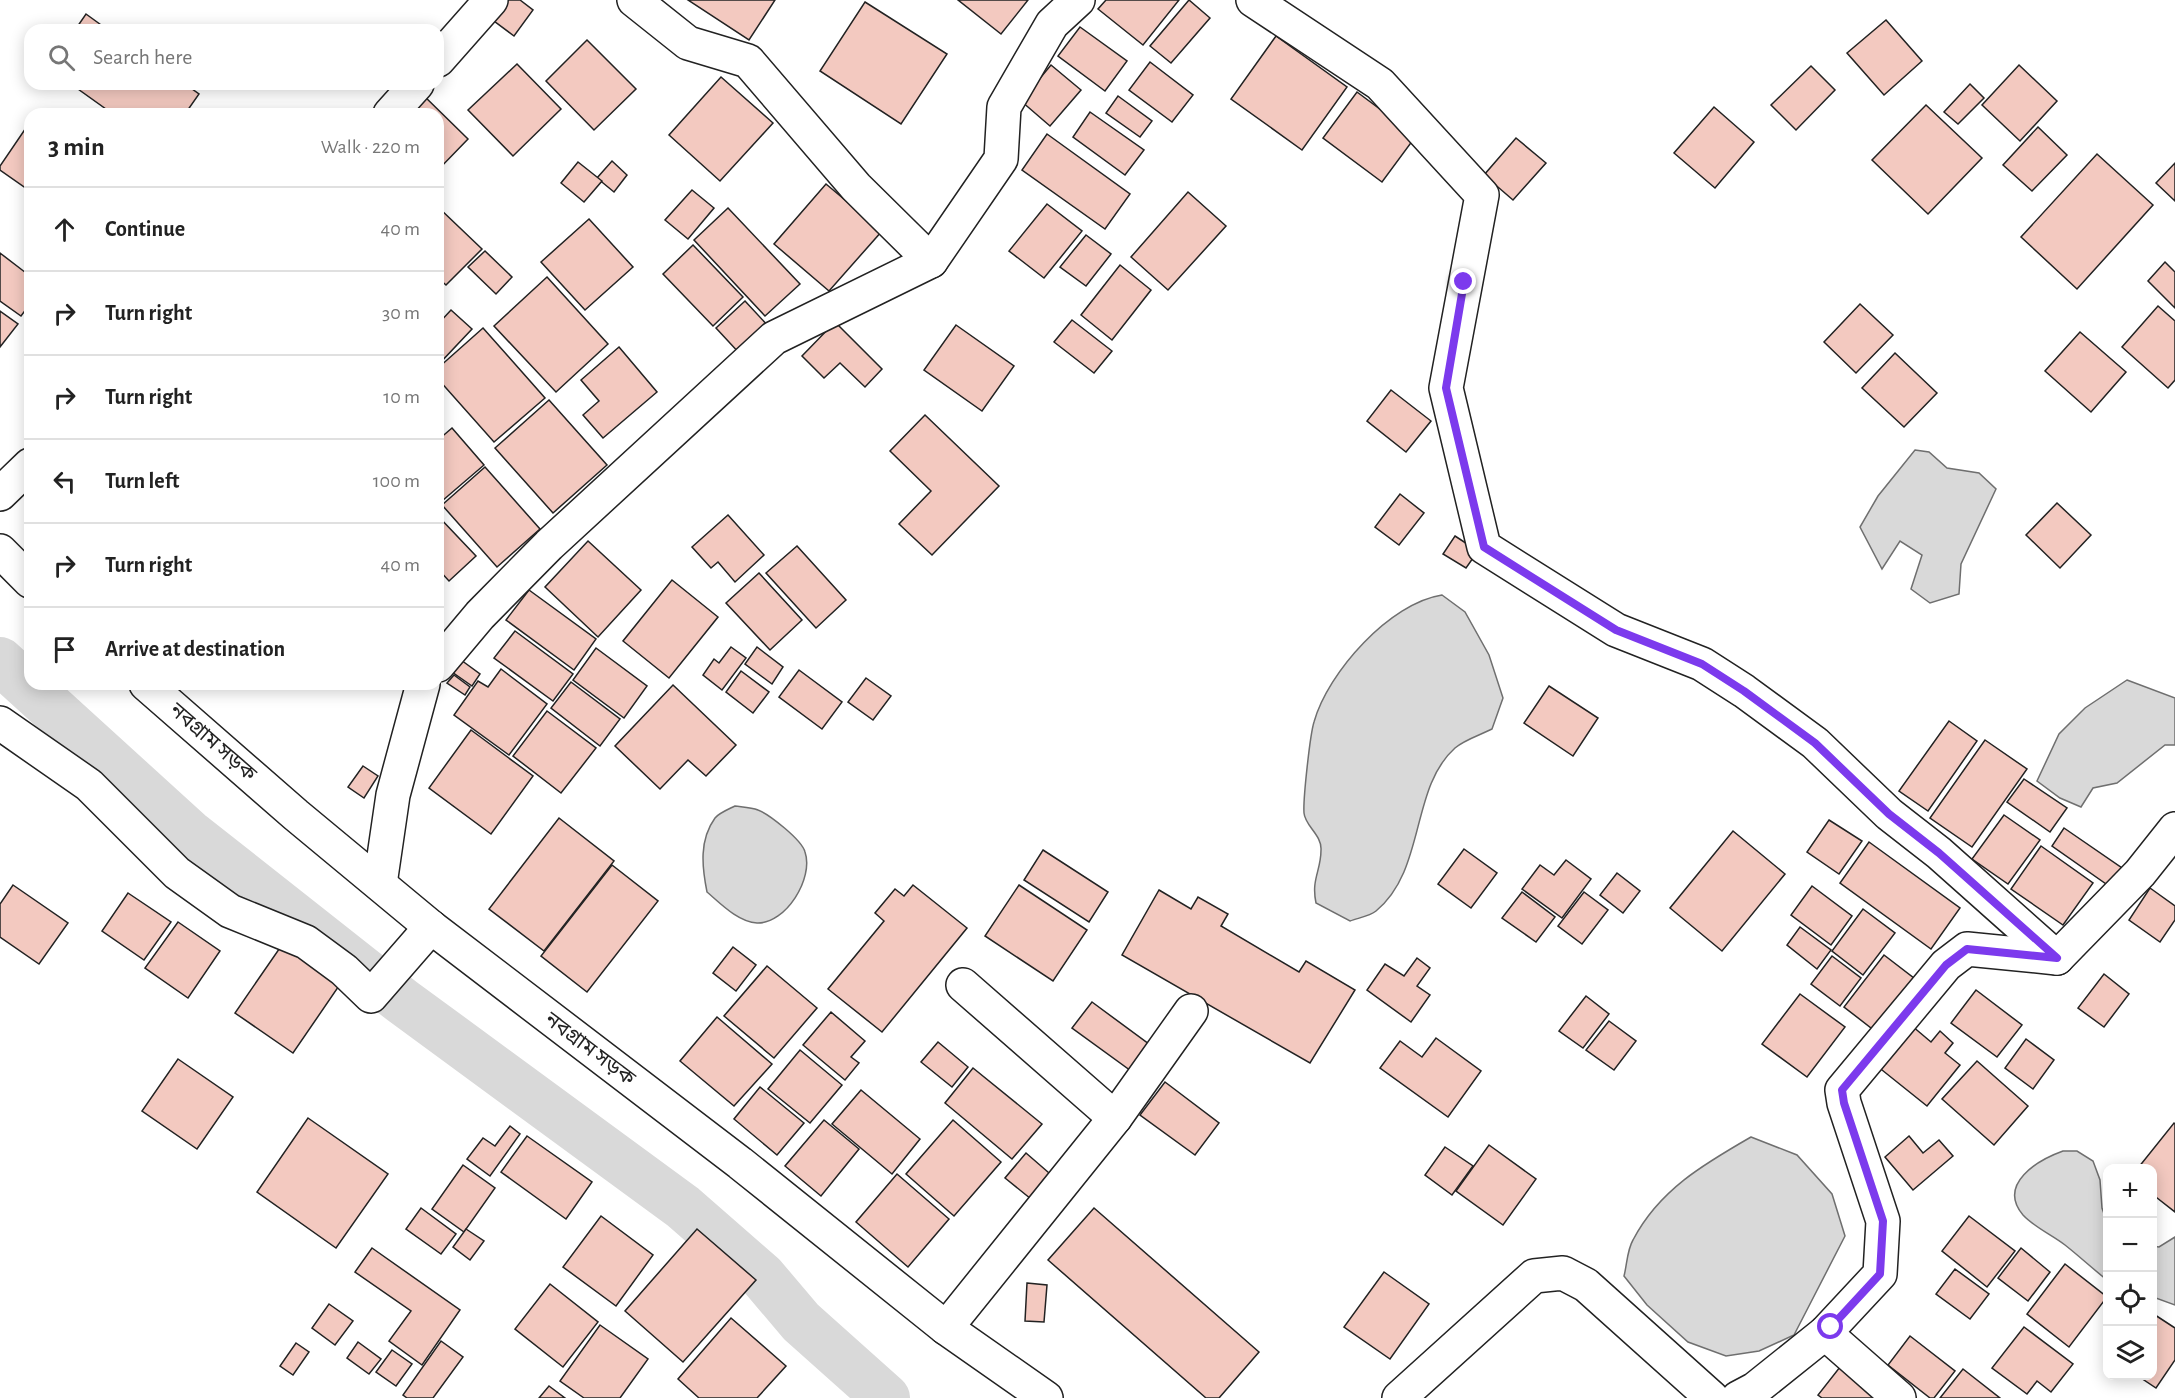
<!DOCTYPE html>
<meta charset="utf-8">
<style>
body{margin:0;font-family:"Alegreya Sans","Noto Sans Bengali",sans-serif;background:#f2f2f2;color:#222}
.controls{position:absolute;right:18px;bottom:18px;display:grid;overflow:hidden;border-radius:12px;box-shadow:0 3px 15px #0003}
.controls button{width:54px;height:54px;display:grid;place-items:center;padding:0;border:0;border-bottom:2px solid #e0e0e0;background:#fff;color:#222;font:30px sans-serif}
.stop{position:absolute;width:18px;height:18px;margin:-14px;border:4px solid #7c3aed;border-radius:50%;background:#fff}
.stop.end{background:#7c3aed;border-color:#fff;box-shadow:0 2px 6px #0008}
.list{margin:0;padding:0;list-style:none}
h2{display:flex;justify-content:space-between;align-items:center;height:78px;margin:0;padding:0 24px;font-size:26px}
h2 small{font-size:20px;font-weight:400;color:#767676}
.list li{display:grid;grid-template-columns:39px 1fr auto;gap:18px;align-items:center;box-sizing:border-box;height:84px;padding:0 24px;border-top:2px solid #e0e0e0}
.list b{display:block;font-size:22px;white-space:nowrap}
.list em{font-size:20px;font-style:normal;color:#767676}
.icon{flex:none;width:33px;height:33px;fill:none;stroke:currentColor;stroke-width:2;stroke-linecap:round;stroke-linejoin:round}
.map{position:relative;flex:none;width:2175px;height:1398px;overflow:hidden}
.search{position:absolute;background:#fff;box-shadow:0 3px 15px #0003;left:24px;top:24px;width:420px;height:66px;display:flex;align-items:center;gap:15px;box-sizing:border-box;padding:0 21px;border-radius:18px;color:#767676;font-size:22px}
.panel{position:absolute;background:#fff;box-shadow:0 3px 15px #0003;left:24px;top:108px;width:420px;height:582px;border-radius:18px}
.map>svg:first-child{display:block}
.water{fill:#d9d9d9;stroke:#6f6f6f;stroke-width:1.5}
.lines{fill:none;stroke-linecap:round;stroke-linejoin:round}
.canal{stroke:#d9d9d9;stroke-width:48}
.building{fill:#f3c9c0;stroke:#222;stroke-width:1.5}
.minor-casing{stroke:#222;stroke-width:36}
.secondary-casing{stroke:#222;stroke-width:36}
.minor{stroke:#fff;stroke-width:33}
.secondary{stroke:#fff;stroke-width:33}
.route{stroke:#7c3aed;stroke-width:8}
.labels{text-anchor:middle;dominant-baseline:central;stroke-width:4.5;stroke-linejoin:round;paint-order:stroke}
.street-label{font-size:21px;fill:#222;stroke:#fff}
</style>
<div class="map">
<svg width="2175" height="1398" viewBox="0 0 2175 1398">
<rect width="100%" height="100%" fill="#fff"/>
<g class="water">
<path d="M1915 450 1929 452 1947 468 1979 473 1996 489 1961 564 1959 594 1930 603 1911 589 1922 555 1900 541 1882 569 1860 527 1878 496Z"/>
<path d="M1442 595 1465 612 1489 655 1503 698 1492 729C1480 735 1464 740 1455 748 1410 788 1426 870 1376 911 1370 916 1358 918 1350 921L1316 903C1311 879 1321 871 1321 850 1322 835 1305 826 1304 813 1303 799 1310 735 1314 722 1328 672 1390 603 1442 595Z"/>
<path d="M2127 680 2175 698V745H2165L2117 783 2093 788 2081 807 2060 798 2037 781 2059 734 2085 708Z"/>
<path d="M735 806C742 807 751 807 758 810 769 814 802 840 805 852 814 878 786 924 757 923 738 922 720 903 707 892 702 867 699 840 715 818 719 813 729 809 735 806Z"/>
<path d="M1751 1137 1797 1155 1832 1194 1845 1236 1794 1335 1759 1351 1726 1356 1688 1342 1647 1305 1624 1276C1627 1265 1627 1250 1633 1240 1659 1190 1704 1164 1751 1137Z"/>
<path d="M2063 1151H2077L2093 1161 2100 1180 2102 1208 2107 1222V1280C2093 1269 2079 1256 2065 1245 2052 1235 2034 1227 2023 1215 1997 1184 2038 1160 2063 1151Z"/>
<path d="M2175 1237V1305L2153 1297 2152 1246 2159 1247Z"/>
</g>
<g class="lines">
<path class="canal" d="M0 661 189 833 402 1001 683 1207 762 1276 801 1322 886 1398"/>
</g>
<g class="building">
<path d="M503 0H520L533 10 514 36 490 18Z"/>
<path d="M688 0H775L749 40Z"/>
<path d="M958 0H1028L1001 34Z"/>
<path d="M1106 0H1179L1143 45 1098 9Z"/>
<path d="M1189 0 1210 18 1171 63 1150 46Z"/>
<path d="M865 2 947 54 901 124 820 71Z"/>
<path d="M86 14 108 30H75Z"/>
<path d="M1886 20 1922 61 1884 95 1847 53Z"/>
<path d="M1080 27 1127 61 1105 91 1058 56Z"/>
<path d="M1276 36 1347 87 1302 150 1231 99Z"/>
<path d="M587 40 636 89 594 130 546 81Z"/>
<path d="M1150 62 1193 95 1172 122 1129 90Z"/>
<path d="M517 64 561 109 513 156 468 110Z"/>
<path d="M1051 65 1081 90 1050 126 1021 101Z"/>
<path d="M2019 65 2057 101 2020 141 1982 105Z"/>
<path d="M1811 66 1835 90 1796 130 1771 105Z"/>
<path d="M721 77 773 123 720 181 669 135Z"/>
<path d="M71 84H185L199 94 185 114H113Z"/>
<path d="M1970 84 1984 98 1958 124 1944 112Z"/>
<path d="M420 92 468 139 438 170V114H399Z"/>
<path d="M1357 92 1416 136 1382 182 1323 138Z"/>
<path d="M1118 96 1152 121 1140 137 1106 113Z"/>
<path d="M1926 105 1982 158 1928 214 1872 160Z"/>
<path d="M1714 107 1754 142 1715 188 1674 153Z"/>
<path d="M1090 112 1144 150 1125 175 1073 137Z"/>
<path d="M30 122V191L0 170V166Z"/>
<path d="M2038 127 2067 155 2032 191 2003 165Z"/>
<path d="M1047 134 1130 194 1105 229 1022 170Z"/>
<path d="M1516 138 1546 163 1513 200 1484 175Z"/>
<path d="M2097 154 2153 205 2077 289 2021 237Z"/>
<path d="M612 161 627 175 614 192 597 178Z"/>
<path d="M578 162 602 181 584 202 561 183Z"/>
<path d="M2175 163V201L2156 183Z"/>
<path d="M826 184 882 231 829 291 774 244Z"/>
<path d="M692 190 714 208 688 239 665 220Z"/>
<path d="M1188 192 1226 226 1168 290 1131 257Z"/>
<path d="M1047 204 1082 231 1044 278 1009 251Z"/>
<path d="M438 207 482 249 446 285 438 278Z"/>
<path d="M728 208 800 284 765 316 694 240Z"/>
<path d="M589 219 633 267 585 310 541 262Z"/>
<path d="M1086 235 1111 254 1086 286 1060 267Z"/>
<path d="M693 245 743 297 713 326 663 274Z"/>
<path d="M485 251 512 277 496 294 468 267Z"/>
<path d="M0 253 30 276V304L21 316 0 301Z"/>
<path d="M2165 262 2175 272V308L2148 281Z"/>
<path d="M1120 265 1151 290 1112 340 1081 315Z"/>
<path d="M547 277 608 344 556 392 494 326Z"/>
<path d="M745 301 770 328 741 355 716 328Z"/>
<path d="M1860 304 1893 335 1856 373 1824 342Z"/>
<path d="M2158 306 2175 321V380L2168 388 2122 347Z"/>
<path d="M451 310 472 329 438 365V324Z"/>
<path d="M0 311 18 324 0 347Z"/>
<path d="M1072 320 1112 351 1094 373 1054 342Z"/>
<path d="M835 322 882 369 865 387 840 363 824 378 802 356Z"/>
<path d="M956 325 1014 366 982 411 924 370Z"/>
<path d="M483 328 545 398 494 442 438 379V368Z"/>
<path d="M2080 332 2126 372 2091 412 2045 371Z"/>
<path d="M619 347 657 392 603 438 583 415 599 401 581 380Z"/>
<path d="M1895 353 1937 393 1904 427 1862 388Z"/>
<path d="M1391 390 1431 421 1406 452 1367 421Z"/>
<path d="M549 400 607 465 553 513 495 448Z"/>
<path d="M925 415 999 486 932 555 899 524 931 491 890 451Z"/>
<path d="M452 428 484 465 442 501 438 496V440Z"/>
<path d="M485 467 540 529 497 567 442 505Z"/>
<path d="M1400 494 1424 513 1399 545 1375 527Z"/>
<path d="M2057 503 2091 535 2060 568 2026 535Z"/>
<path d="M728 515 764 555 735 582 718 562 711 568 692 547Z"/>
<path d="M438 516 476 556 449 581 438 569Z"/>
<path d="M1455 536 1478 551 1466 568 1443 554Z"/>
<path d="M588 541 641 590 598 637 545 587Z"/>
<path d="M797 546 846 600 816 628 766 573Z"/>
<path d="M759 573 802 620 770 650 726 603Z"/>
<path d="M672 580 718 617 669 678 623 641Z"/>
<path d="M529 590 596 639 574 670 506 620Z"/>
<path d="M515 631 573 674 553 701 494 658Z"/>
<path d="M731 647 746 658 722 690 703 675 714 659 719 663Z"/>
<path d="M757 647 783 667 772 684 745 664Z"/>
<path d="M596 648 647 686 624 718 573 680Z"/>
<path d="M461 660 480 674 472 686 452 672Z"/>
<path d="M501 669 547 704 509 755 454 715 478 681 488 687Z"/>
<path d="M799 670 842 702 822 729 779 697Z"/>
<path d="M741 671 769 692 753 713 726 692Z"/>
<path d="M454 675 470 687 465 695 447 683Z"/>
<path d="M866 678 891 696 873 720 848 702Z"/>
<path d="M571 682 620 719 600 746 551 708Z"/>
<path d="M673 685 736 745 706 776 688 760 660 789 615 746Z"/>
<path d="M1549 686 1598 718 1573 756 1524 723Z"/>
<path d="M547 711 596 748 561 793 513 756Z"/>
<path d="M1949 721 1977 741 1928 811 1899 791Z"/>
<path d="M471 730 533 776 491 834 429 788Z"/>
<path d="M1985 740 2027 769 1972 847 1930 818Z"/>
<path d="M363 766 378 776 364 798 348 787Z"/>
<path d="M2024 779 2067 808 2050 832 2007 802Z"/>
<path d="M2004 815 2040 840 2008 884 1972 859Z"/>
<path d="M559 818 614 861 544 951 489 909Z"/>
<path d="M1829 820 1862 841 1839 874 1807 852Z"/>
<path d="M2064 828 2122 868 2109 886 2052 846Z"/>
<path d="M1733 831 1785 874 1722 951 1670 908Z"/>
<path d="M1869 842 1960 908 1931 949 1840 883Z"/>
<path d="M2041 846 2093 883 2063 925 2011 889Z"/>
<path d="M1464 849 1497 873 1471 908 1438 884Z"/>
<path d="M1043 850 1108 892 1089 922 1024 880Z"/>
<path d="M1566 860 1591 879 1562 918 1522 889 1540 865 1554 875Z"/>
<path d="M612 865 658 901 587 992 541 956Z"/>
<path d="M1617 873 1640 891 1623 913 1600 895Z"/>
<path d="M13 885 68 923 39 964 0 937V904Z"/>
<path d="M913 885 967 928 882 1032 828 989 884 921 875 913 895 889 904 896Z"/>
<path d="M1019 885 1087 930 1053 981 985 936Z"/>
<path d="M1812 886 1852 916 1831 945 1791 915Z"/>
<path d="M2150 888 2175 906V920L2160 942 2129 920Z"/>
<path d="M1159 890 1191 909 1198 897 1228 914 1221 926 1299 972 1306 961 1355 990 1310 1063 1122 955Z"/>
<path d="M1522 892 1555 917 1536 942 1502 918Z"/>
<path d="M1584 892 1608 910 1582 944 1558 926Z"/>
<path d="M128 893 171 922 144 960 102 931Z"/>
<path d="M1863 909 1895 933 1863 975 1832 951Z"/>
<path d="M178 922 220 951 188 998 145 968Z"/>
<path d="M1800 927 1831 950 1817 969 1787 945Z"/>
<path d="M286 939 343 980 293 1053 235 1013Z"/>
<path d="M733 947 756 965 736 991 713 973Z"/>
<path d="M1884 955 1919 982 1880 1035 1844 1007Z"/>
<path d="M1832 956 1861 978 1840 1006 1811 984Z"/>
<path d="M1417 958 1430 968 1417 986 1430 995 1411 1022 1367 990 1385 964 1404 976Z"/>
<path d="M767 966 817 1008 774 1058 724 1016Z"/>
<path d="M2104 974 2129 994 2104 1027 2078 1008Z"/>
<path d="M1976 990 2022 1025 1997 1057 1951 1023Z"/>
<path d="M1800 994 1845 1027 1807 1077 1762 1044Z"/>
<path d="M1586 996 1609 1014 1583 1048 1559 1031Z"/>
<path d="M1092 1002 1157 1050 1138 1076 1072 1028Z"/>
<path d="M831 1012 865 1041 851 1057 859 1063 845 1080 803 1045Z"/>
<path d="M717 1017 772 1064 734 1106 680 1061Z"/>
<path d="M1905 1020 1931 1042 1940 1031 1953 1043 1945 1053 1960 1065 1927 1106 1872 1062Z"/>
<path d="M1609 1021 1636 1041 1614 1070 1586 1050Z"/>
<path d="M1436 1038 1481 1071 1448 1117 1380 1068 1400 1041 1422 1057Z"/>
<path d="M2026 1039 2054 1060 2033 1089 2005 1068Z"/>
<path d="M938 1042 968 1067 952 1087 921 1062Z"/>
<path d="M800 1050 842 1085 810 1123 768 1089Z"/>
<path d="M178 1059 233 1097 197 1149 142 1111Z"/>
<path d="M1977 1061 2028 1106 1994 1145 1942 1099Z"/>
<path d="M973 1068 1042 1124 1012 1159 945 1103Z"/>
<path d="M1165 1082 1219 1123 1195 1155 1140 1115Z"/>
<path d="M760 1087 804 1123 777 1155 734 1119Z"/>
<path d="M861 1090 920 1139 892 1174 832 1124Z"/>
<path d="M308 1118 388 1174 336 1248 257 1192Z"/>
<path d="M824 1120 859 1149 821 1196 785 1166Z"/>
<path d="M953 1120 1001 1162 954 1216 906 1174Z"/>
<path d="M2174 1123 2175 1124V1212L2152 1194V1168H2138Z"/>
<path d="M510 1126 520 1134 490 1176 467 1159 483 1138 495 1146Z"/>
<path d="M527 1136 592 1182 566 1219 501 1172Z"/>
<path d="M1909 1136 1923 1153 1939 1140 1953 1156 1913 1190 1885 1157Z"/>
<path d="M1489 1145 1536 1179 1503 1225 1456 1191Z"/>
<path d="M1445 1147 1473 1166 1452 1195 1425 1175Z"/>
<path d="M1026 1153 1056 1179 1036 1203 1005 1178Z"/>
<path d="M463 1165 495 1188 464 1232 432 1209Z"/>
<path d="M897 1174 949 1219 908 1267 856 1222Z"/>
<path d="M421 1208 456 1234 441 1254 406 1229Z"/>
<path d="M1094 1208 1259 1352 1219 1398H1206L1048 1260Z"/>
<path d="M601 1216 653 1255 616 1306 563 1267Z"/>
<path d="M1969 1216 2015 1251 1987 1287 1942 1251Z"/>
<path d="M466 1229 484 1241 470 1260 453 1247Z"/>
<path d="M697 1229 756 1280 683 1362 625 1311Z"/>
<path d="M372 1248 460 1310 422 1365 389 1341 411 1311 355 1272Z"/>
<path d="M2021 1248 2050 1272 2028 1301 1998 1278Z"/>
<path d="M2065 1264 2107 1297 2069 1347 2027 1314Z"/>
<path d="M1955 1269 1989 1294 1970 1319 1936 1294Z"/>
<path d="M1384 1272 1429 1304 1390 1359 1344 1327Z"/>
<path d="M1027 1283 1047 1285 1044 1322 1025 1321Z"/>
<path d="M550 1284 598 1322 563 1367 515 1329Z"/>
<path d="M329 1304 353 1321 335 1345 312 1328Z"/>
<path d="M2152 1313 2175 1328V1360L2156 1388 2138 1376H2152Z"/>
<path d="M731 1318 786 1366 757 1398H699L678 1379Z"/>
<path d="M600 1325 648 1359 620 1398H584L560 1381Z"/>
<path d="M2024 1327 2073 1364 2051 1392 2037 1381 2027 1394 1992 1368Z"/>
<path d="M1910 1336 1955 1371 1934 1398H1930L1888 1365Z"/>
<path d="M441 1341 463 1357 433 1398H407L403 1395Z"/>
<path d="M358 1342 381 1359 369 1374 347 1358Z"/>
<path d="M296 1343 309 1352 293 1375 280 1366Z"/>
<path d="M392 1350 412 1364 396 1386 376 1372Z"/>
<path d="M1840 1367 1880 1398H1822L1818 1395Z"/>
<path d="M1963 1369 2000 1398H1940Z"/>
<path d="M549 1386 565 1398H539Z"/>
</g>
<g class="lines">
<defs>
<g id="minor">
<path d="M634 0 688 43 748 61 856 187 931 261"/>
<path d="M1253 0 1380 84 1482 195 1446 388 1484 547 1616 630 1702 664 1744 691 1815 743 1889 814 1939 853 2057 958"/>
<path d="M438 60 491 0"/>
<path d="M390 114 417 84"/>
<path d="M0 494 30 465"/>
<path d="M438 665 480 615 549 545 774 338 931 261 1001 159 1004 107 1052 24 1078 0"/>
<path d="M0 723 89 785 177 873 230 911 306 942 344 970 371 996 431 927"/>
<path d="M380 884 393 795 423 684"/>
<path d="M963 985 1115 1118"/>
<path d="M946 1328 1115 1118 1191 1011"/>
<path d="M1825 1333 1899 1398"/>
<path d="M1399 1398 1534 1276 1563 1273 1586 1285 1712 1398"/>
<path d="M1738 1398 1755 1389 1825 1333 1880 1274 1883 1221 1844 1103 1842 1090 1946 965 1967 949 2057 958 2140 873 2175 829"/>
</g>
<g id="secondary">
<path d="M0 551 30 581"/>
<path d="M146 684 296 815 431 927 740 1163 946 1328 1046 1398"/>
</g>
</defs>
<use href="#minor" class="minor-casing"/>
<use href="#secondary" class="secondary-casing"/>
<use href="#minor" class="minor"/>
<use href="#secondary" class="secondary"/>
</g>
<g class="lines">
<path class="route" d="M1464 282 1446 388 1484 547 1616 630 1702 664 1744 691 1815 743 1889 814 1939 853 2057 958 1967 949 1946 965 1842 1090 1844 1103 1883 1221 1880 1274 1831 1327"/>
</g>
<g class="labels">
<g class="street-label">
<text transform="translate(213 742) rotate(41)">নবগ্রাম সড়ক</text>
<text transform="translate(590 1049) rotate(37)">নবগ্রাম সড়ক</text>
</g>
</g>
</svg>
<div class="controls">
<button>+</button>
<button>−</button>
<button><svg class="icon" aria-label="locate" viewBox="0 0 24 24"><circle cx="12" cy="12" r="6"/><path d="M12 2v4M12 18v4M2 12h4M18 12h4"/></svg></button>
<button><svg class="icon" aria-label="layers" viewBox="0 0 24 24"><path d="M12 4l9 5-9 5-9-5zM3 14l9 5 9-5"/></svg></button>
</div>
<div class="stop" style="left:1831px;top:1327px"></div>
<div class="stop end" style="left:1464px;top:282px"></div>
<div class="search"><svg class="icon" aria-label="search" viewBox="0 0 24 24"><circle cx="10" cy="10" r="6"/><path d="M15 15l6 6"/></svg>Search here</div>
<section class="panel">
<h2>3 min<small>Walk · 220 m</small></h2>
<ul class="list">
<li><svg class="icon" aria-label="ahead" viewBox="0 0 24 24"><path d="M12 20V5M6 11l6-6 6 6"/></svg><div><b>Continue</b></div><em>40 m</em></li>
<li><svg class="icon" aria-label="right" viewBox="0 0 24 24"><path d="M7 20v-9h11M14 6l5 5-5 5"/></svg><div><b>Turn right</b></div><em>30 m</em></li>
<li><svg class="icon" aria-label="right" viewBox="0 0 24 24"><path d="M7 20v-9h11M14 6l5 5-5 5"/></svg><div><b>Turn right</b></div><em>10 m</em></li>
<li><svg class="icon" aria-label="left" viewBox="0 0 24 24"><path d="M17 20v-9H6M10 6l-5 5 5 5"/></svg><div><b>Turn left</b></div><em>100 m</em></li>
<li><svg class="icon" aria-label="right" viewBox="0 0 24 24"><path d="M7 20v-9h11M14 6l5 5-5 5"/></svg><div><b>Turn right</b></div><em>40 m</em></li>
<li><svg class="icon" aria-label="arrive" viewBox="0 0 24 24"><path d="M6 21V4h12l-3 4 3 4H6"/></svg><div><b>Arrive at destination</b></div></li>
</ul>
</section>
</div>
